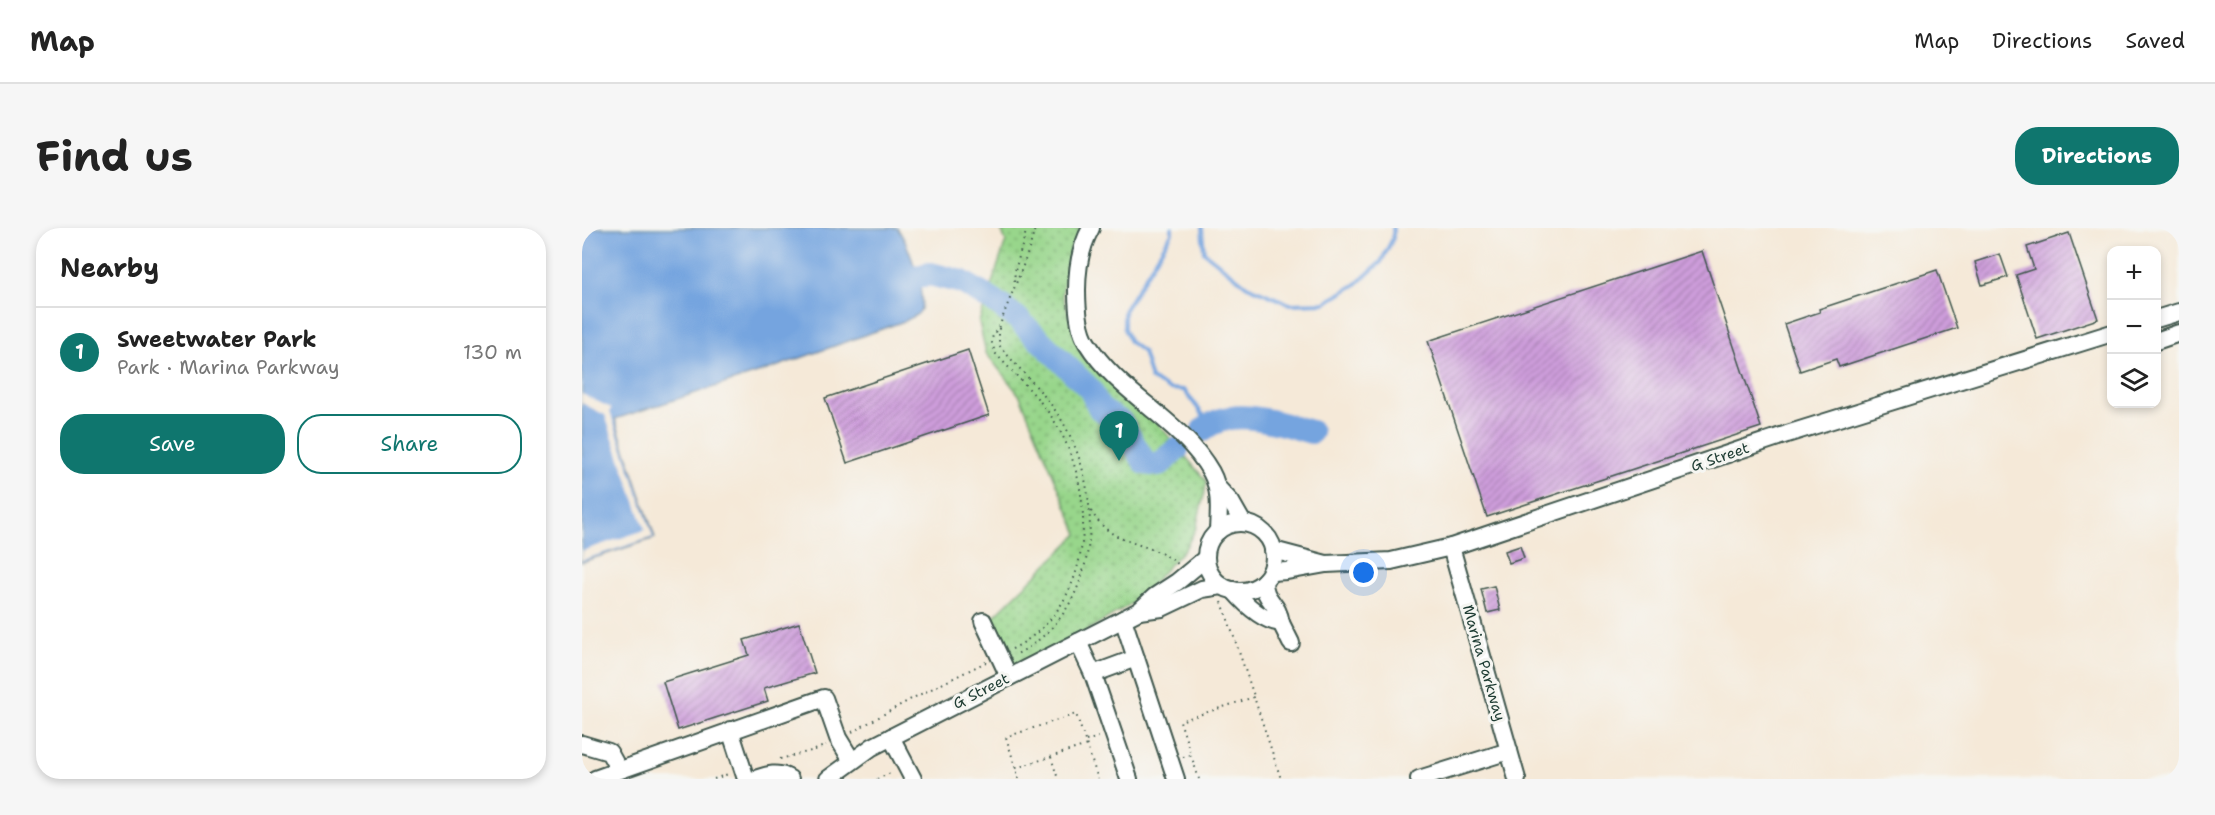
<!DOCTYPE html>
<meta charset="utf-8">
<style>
body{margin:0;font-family:"Shantell Sans",sans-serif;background:#f6f6f6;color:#222}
.controls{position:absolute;right:18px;top:18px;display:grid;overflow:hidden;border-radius:12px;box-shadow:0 3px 9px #0003}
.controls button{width:54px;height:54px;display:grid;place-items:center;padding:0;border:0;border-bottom:2px solid #e0e0e0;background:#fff;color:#222;font:30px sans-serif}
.you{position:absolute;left:782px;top:345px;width:21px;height:21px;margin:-15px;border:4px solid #fff;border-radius:50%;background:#1a73e8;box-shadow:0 0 0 9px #1a73e833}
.badge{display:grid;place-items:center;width:39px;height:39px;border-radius:50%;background:#0f766e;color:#fff;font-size:20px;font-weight:700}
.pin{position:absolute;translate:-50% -50px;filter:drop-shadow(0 2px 3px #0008)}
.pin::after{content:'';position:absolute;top:32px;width:21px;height:18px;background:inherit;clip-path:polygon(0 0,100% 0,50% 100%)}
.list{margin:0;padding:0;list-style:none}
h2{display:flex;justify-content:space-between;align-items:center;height:78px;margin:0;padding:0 24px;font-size:26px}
h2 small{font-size:20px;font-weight:400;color:#767676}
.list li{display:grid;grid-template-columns:39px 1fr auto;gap:18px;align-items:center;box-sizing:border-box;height:90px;padding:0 24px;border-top:2px solid #e0e0e0}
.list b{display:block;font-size:22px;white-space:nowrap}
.list p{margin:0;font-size:20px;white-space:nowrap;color:#767676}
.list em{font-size:20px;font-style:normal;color:#767676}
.actions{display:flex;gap:12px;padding:18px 24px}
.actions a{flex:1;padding:14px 0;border:2px solid #0f766e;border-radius:24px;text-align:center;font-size:21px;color:#0f766e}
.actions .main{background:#0f766e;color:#fff}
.icon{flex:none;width:33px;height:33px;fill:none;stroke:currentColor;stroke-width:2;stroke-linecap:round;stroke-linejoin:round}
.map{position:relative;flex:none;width:1597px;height:551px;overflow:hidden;border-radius:24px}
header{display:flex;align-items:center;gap:36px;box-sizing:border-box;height:84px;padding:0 30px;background:#fff;border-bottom:2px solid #e0e0e0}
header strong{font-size:28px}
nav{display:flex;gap:33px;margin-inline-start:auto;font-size:21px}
.intro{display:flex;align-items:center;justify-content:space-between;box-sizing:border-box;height:144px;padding:0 36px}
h1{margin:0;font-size:42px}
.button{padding:15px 27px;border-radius:24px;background:#0f766e;color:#fff;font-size:21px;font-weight:700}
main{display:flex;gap:36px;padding:0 36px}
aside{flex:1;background:#fff;border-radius:24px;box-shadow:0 3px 9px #0003}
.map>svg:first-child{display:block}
.park{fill:url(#park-dots);stroke:#5c8a60;stroke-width:1.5}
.water{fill:#75a4df;stroke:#4a708a;stroke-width:1.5}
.pier{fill:#f5e9d8}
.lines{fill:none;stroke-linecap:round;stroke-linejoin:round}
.stream{stroke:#75a4df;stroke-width:4}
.river{stroke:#75a4df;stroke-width:24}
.building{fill:url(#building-hatch)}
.minor-casing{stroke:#3f574d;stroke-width:20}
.path{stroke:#3f574d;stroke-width:2;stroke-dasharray:1.5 4.5;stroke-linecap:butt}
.minor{stroke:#fff;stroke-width:16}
.labels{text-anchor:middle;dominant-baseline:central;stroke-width:6;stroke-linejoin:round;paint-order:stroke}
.street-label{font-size:15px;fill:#1f3d34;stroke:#f6f6f2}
</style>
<header>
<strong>Map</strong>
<nav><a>Map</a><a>Directions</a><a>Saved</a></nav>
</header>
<div class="intro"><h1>Find us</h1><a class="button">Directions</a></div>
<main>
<aside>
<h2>Nearby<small></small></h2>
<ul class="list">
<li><span class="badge">1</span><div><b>Sweetwater Park</b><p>Park · Marina Parkway</p></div><em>130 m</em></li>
</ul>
<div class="actions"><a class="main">Save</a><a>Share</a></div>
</aside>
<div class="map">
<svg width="1597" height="551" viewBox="0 0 1597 551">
<defs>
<pattern id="park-dots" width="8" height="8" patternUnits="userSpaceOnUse" patternTransform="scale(1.5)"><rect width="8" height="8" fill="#98d68b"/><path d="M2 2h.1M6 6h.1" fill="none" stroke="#7baf72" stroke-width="1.8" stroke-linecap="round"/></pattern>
<pattern id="building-hatch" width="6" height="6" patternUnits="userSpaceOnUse" patternTransform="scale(1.5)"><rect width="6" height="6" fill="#ce9ddb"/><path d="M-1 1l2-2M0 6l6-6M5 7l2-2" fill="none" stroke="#a781b2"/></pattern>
</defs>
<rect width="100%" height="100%" fill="#f6f6f2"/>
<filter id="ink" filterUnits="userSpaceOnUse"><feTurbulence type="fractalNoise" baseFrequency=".0167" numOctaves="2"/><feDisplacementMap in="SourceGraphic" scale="12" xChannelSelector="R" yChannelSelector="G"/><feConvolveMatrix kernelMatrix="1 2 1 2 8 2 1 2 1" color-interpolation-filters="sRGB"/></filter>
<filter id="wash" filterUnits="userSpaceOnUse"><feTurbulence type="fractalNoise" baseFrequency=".008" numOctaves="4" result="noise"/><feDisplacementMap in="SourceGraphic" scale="24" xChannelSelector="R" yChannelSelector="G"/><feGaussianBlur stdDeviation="1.35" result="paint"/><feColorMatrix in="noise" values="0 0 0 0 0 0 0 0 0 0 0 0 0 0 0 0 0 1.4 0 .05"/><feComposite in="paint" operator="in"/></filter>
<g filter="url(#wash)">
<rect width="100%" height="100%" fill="#f5e9d8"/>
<path class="park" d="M418 0H499L488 21 480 66 501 130 568 186 625 254 614 300 604 319 554 373 484 415 431 441 405 395 496 306 438 168 404 125 397 94 424 13Z"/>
<path class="water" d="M0 0H315C326 14 343 63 339 81 338 87 330 89 325 92L185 142 33 191 73 310 0 334Z"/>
<path class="pier" d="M0 166 29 180 28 184 71 309 0 332V323L63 302 23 187 0 175Z"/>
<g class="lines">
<g class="stream">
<path d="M590 0V5L542 83V101L548 114 561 124 569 151 588 161 602 162 628 196"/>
<path d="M620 0 622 24 665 58 708 76 743 75 773 57 799 34 811 10V0"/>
</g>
<g class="river">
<path d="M335 49 348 46 380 54 413 74 435 90 508 161 518 181 539 194 563 235 577 237 595 221"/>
<path d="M621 202C649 177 697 195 729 204"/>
</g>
</g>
<g id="blocks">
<g class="building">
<path d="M1487 5 1516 91 1455 111 1434 47 1452 41 1445 19Z"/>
<path d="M1120 23 1179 199 905 289 846 113Z"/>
<path d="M1418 26 1426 49 1400 57 1393 34Z"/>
<path d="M1355 42 1375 100 1257 139 1254 131 1218 143 1202 96 1238 84 1237 81Z"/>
<path d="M386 122 407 187 265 235 243 170Z"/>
<path d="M938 318 942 330 927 335 923 323Z"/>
<path d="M912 358 918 382 905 385 899 361Z"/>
<path d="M217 395 233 445 182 460 186 473 96 502 81 454 167 427 162 412Z"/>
</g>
</g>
</g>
<g filter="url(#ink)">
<use href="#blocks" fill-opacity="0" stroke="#3f574d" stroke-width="1.5"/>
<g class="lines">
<defs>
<g id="minor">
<path d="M509 0C499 18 495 41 495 62 495 79 496 101 505 115 537 167 599 191 629 244 639 262 637 283 636 303"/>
<path d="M1574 91 1597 84"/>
<path d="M1574 113 1597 105"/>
<path d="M635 259 649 274 661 295"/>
<circle cx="658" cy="329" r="34"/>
<path d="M869 319 935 551"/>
<path d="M744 336 809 333 869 319 1205 206 1530 105"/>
<path d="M689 344 705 343 744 336 691 322"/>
<path d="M651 362C663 376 680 393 699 395 696 373 682 374 682 353"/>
<path d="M557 383 580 380 620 361 640 358"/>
<path d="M541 391 594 551"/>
<path d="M401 393 427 449"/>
<path d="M699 395 709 415"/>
<path d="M496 414 511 446 547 551"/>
<path d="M511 446 554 430"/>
<path d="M148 502 164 551"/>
<path d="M309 509 331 551"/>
<path d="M0 516 27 524 37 542"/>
<path d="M13 551 242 470 256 510 270 533"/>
<path d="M173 551C185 547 197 543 208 551"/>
<path d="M246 551 290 519 557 383 572 369 595 354 624 330"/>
<path d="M837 551 927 523"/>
</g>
</defs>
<use href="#minor" class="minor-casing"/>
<g class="path">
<path d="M432 54 433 43 445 0"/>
<path d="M417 100V117C439 144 466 167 483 198 525 274 517 385 433 427"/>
<path d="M509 283C533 322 564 310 596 336"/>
<path d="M640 374 672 468"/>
<path d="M430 421C511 380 517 274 477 201 461 172 435 149 413 125 412 120 409 115 410 111 411 105 417 100 419 94 430 63 445 33 453 0"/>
<path d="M270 504 331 470 404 434"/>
<path d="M504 513 516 509"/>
<path d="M609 527 617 551"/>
<path d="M469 529 476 551"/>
<path d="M601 529 609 527 598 493 672 469 699 551"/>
<path d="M198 531 233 522 244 517"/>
<path d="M434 540 505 517"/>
<path d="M132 551 146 546"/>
<path d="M295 551 311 544"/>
<path d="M437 551 424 509 494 486 516 551"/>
</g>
<use href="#minor" class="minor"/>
</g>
</g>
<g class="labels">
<g class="street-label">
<text transform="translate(1138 229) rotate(-19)">G Street</text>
<text transform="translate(902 435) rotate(74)">Marina Parkway</text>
<text transform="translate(399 463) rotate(-27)">G Street</text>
</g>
</g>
</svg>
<div class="controls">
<button>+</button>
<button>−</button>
<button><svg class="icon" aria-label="layers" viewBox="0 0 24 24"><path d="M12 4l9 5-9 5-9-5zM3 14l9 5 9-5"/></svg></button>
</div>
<div class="you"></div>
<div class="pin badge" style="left:537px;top:233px">1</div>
</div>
</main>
